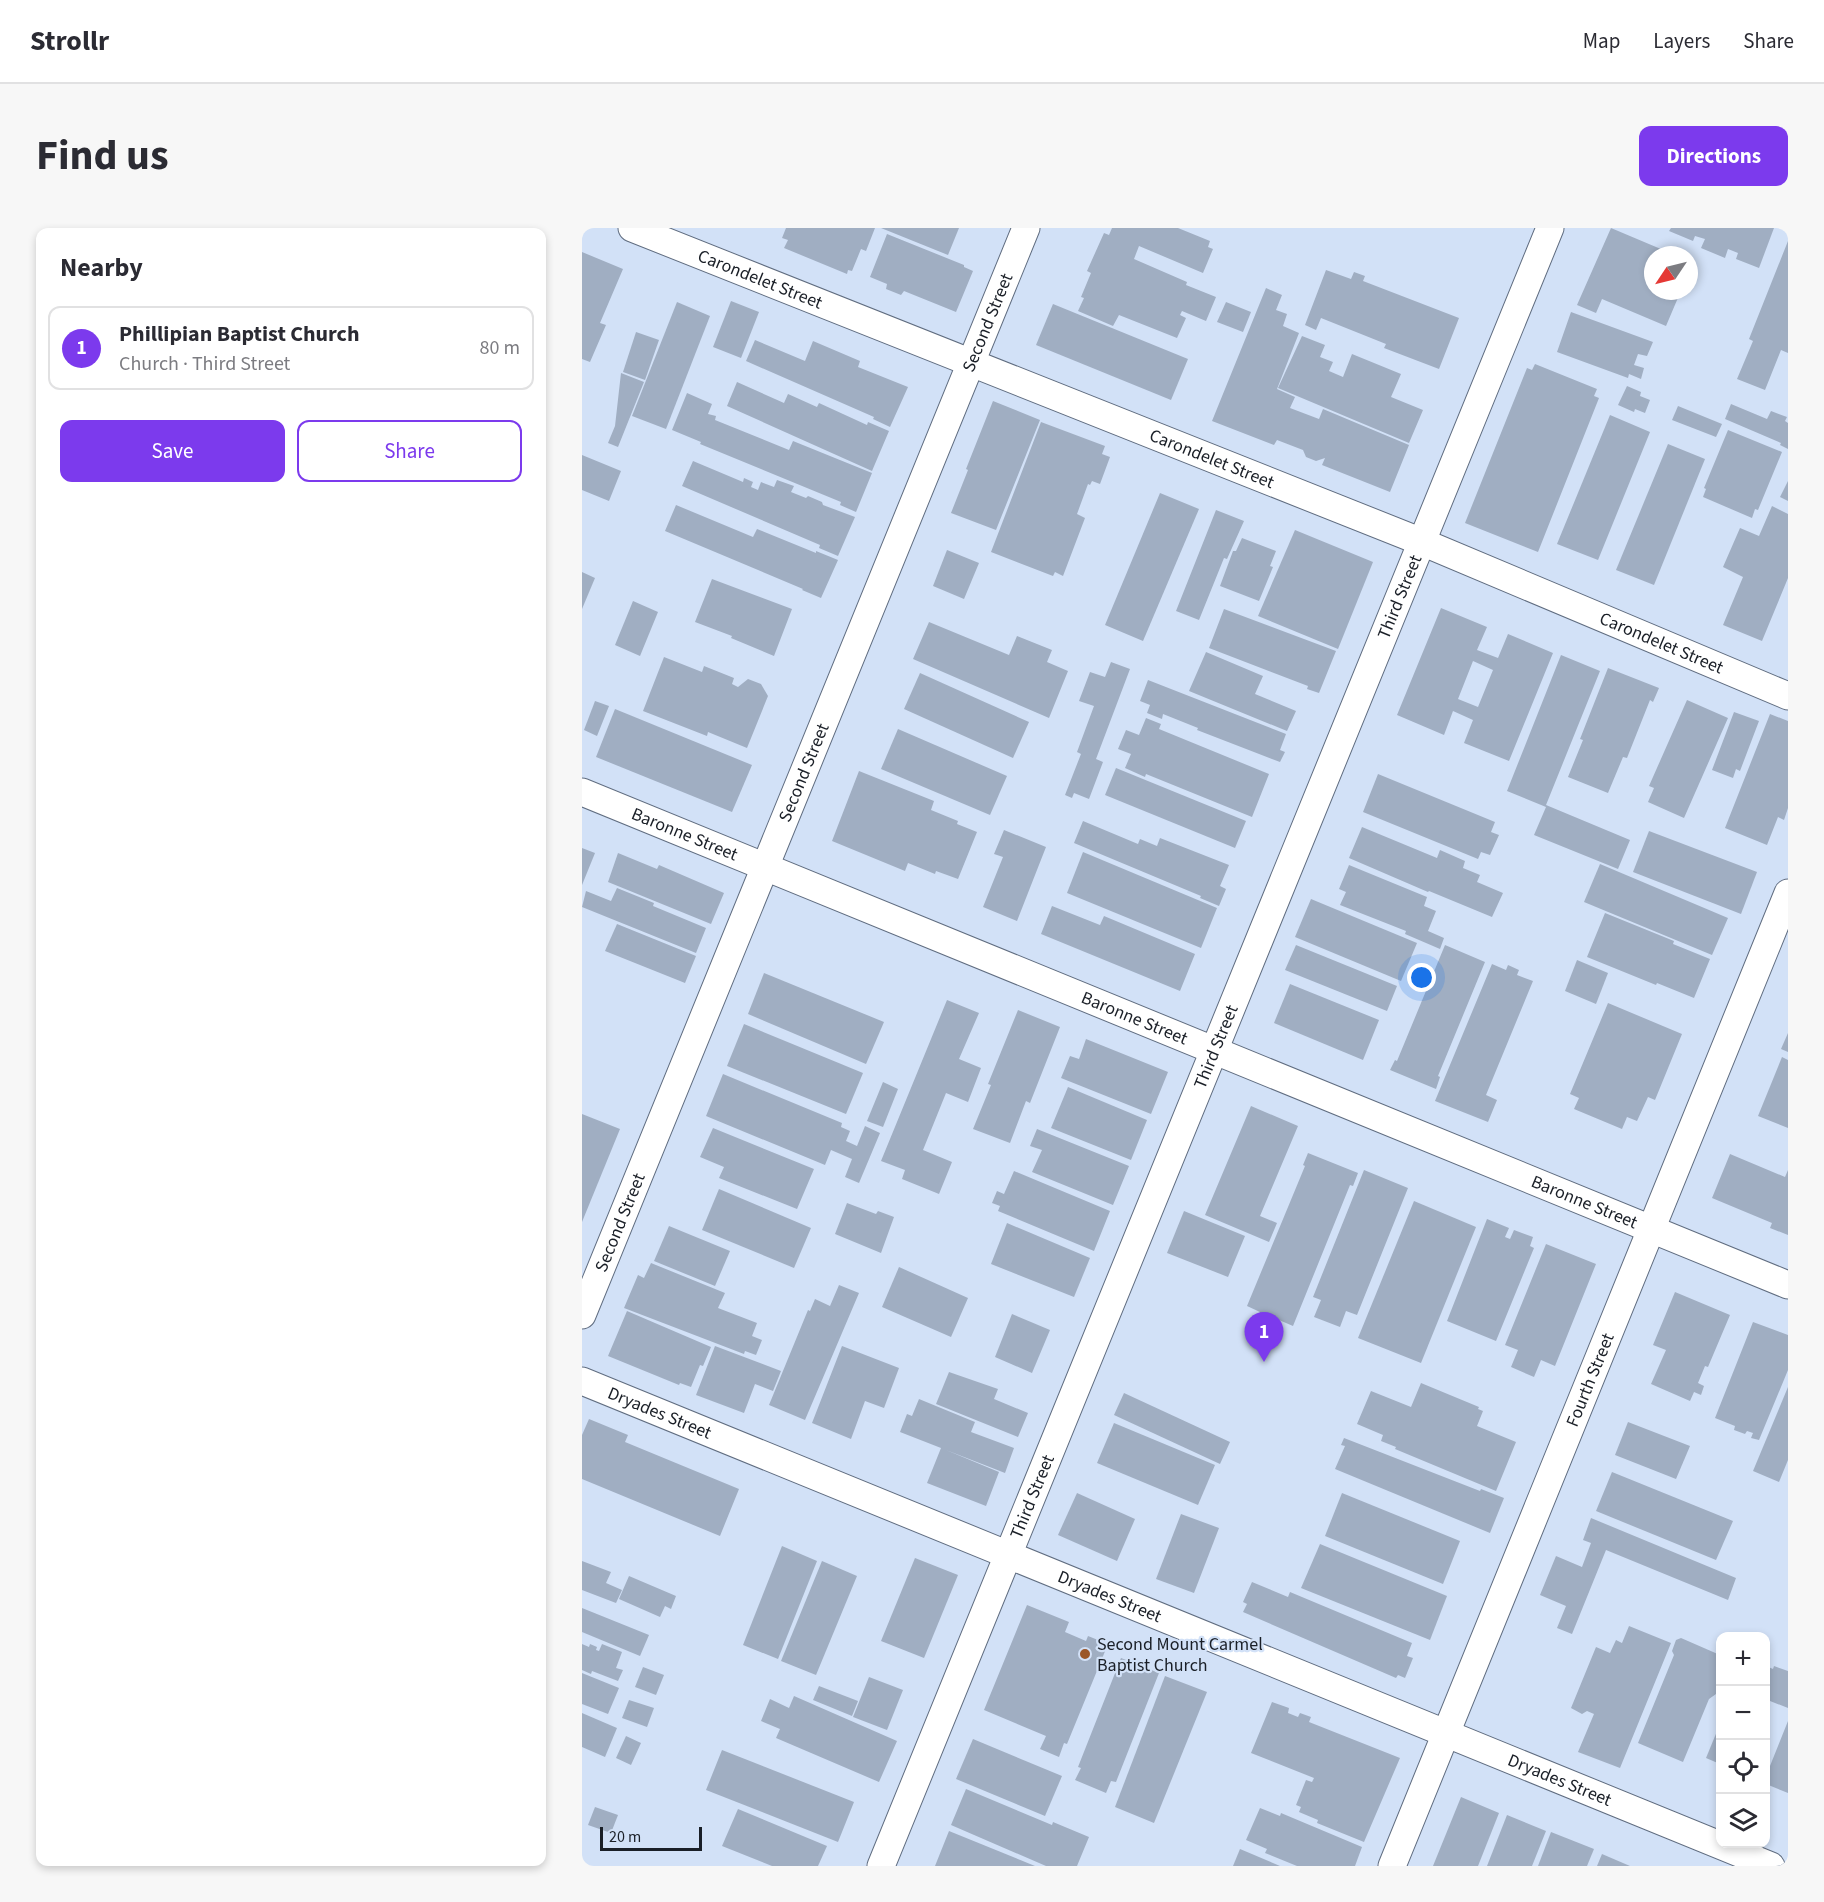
<!DOCTYPE html>
<meta charset="utf-8">
<style>
body{margin:0;font-family:"Source Sans 3",sans-serif;background:#f7f7f7;color:#2b2b33}
.controls{position:absolute;right:18px;bottom:18px;display:grid;overflow:hidden;border-radius:12px;box-shadow:0 3px 9px #0003}
.controls button{width:54px;height:54px;display:grid;place-items:center;padding:0;border:0;border-bottom:2px solid #e1e1e2;background:#fff;color:#2b2b33;font:30px sans-serif}
.compass{position:absolute;left:1062px;top:18px;width:54px;height:54px;border-radius:50%;background:#fff;box-shadow:0 3px 9px #0003;rotate:235deg}
.scale{position:absolute;left:18px;bottom:15px;width:102px;box-sizing:border-box;padding-left:6px;border:3px solid #1a1f27;border-top:0;font-size:16px;line-height:21px;white-space:nowrap;color:#1a1f27;-webkit-text-stroke:4px #d2e1f7;paint-order:stroke}
.you{position:absolute;left:840px;top:750px;width:21px;height:21px;margin:-15px;border:4px solid #fff;border-radius:50%;background:#1a73e8;box-shadow:0 0 0 9px #1a73e833}
.badge{display:grid;place-items:center;width:39px;height:39px;border-radius:50%;background:#7c3aed;color:#fff;font-size:20px;font-weight:700}
.pin{position:absolute;translate:-50% -50px;filter:drop-shadow(0 2px 3px #0008)}
.pin::after{content:'';position:absolute;top:32px;width:21px;height:18px;background:inherit;clip-path:polygon(0 0,100% 0,50% 100%)}
.list{margin:0;padding:0;list-style:none}
h2{display:flex;justify-content:space-between;align-items:center;height:78px;margin:0;padding:0 24px;font-size:26px}
h2 small{font-size:20px;font-weight:400;color:#7c7c81}
.list li{display:grid;grid-template-columns:39px 1fr auto;gap:18px;align-items:center;box-sizing:border-box;height:84px;margin:0 12px 12px;padding:0 12px;border:2px solid #e1e1e2;border-radius:12px}
.list b{display:block;font-size:22px;white-space:nowrap}
.list p{margin:0;font-size:20px;white-space:nowrap;color:#7c7c81}
.list em{font-size:20px;font-style:normal;color:#7c7c81}
.actions{display:flex;gap:12px;padding:18px 24px}
.actions a{flex:1;padding:14px 0;border:2px solid #7c3aed;border-radius:12px;text-align:center;font-size:21px;color:#7c3aed}
.actions .main{background:#7c3aed;color:#fff}
.icon{flex:none;width:33px;height:33px;fill:none;stroke:currentColor;stroke-width:2;stroke-linecap:round;stroke-linejoin:round}
.map{position:relative;flex:none;width:1206px;height:1638px;overflow:hidden;border-radius:12px}
header{display:flex;align-items:center;gap:36px;box-sizing:border-box;height:84px;padding:0 30px;background:#fff;border-bottom:2px solid #e1e1e2}
header strong{font-size:28px}
nav{display:flex;gap:33px;margin-inline-start:auto;font-size:21px}
.intro{display:flex;align-items:center;justify-content:space-between;box-sizing:border-box;height:144px;padding:0 36px}
h1{margin:0;font-size:42px}
.button{padding:15px 27px;border-radius:12px;background:#7c3aed;color:#fff;font-size:21px;font-weight:700}
main{display:flex;gap:36px;padding:0 36px}
aside{flex:1;background:#fff;border-radius:12px;box-shadow:0 3px 9px #0003}
.map>svg:first-child{display:block}
.building{fill:#a0aec2;fill-rule:evenodd}
.lines{fill:none;stroke-linecap:round;stroke-linejoin:round}
.street-casing{stroke:#606d80;stroke-width:29}
.street{stroke:#fff;stroke-width:27}
.poi-dot{fill:#9b5729;stroke:#d2e1f7;stroke-width:2}
.labels{text-anchor:middle;dominant-baseline:central;stroke-width:4.5;stroke-linejoin:round;paint-order:stroke}
.street-label{font-size:18px;fill:#1a1f27;stroke:#d2e1f7}
.poi-label{font-size:18px;fill:#1a1f27;stroke:#d2e1f7;text-anchor:start}
</style>
<header>
<strong>Strollr</strong>
<nav><a>Map</a><a>Layers</a><a>Share</a></nav>
</header>
<div class="intro"><h1>Find us</h1><a class="button">Directions</a></div>
<main>
<aside>
<h2>Nearby<small></small></h2>
<ul class="list">
<li><span class="badge">1</span><div><b>Phillipian Baptist Church</b><p>Church · Third Street</p></div><em>80 m</em></li>
</ul>
<div class="actions"><a class="main">Save</a><a>Share</a></div>
</aside>
<div class="map">
<svg width="1206" height="1638" viewBox="0 0 1206 1638">
<rect width="100%" height="100%" fill="#d2e1f7"/>
<g class="building">
<path d="M204 0H293L284 23 279 21 270 43 266 42 265 46 202 20 206 12 200 10Z"/>
<path d="M299 0H377L366 27Z"/>
<path d="M530 0H596L628 13 626 19 631 21 621 45 557 18 552 31 605 54 604 57 634 69 624 93 600 83 598 87 604 90 595 110 537 87 531 98 496 83 502 70 499 69 509 45 505 43 522 5 527 7Z"/>
<path d="M1029 0 1093 27H1071V63L1098 65 1084 98 1020 71 1014 85 995 77Z"/>
<path d="M1089 0H1192L1177 40 1154 31 1156 25 1146 21 1143 30 1119 20 1123 11 1113 8 1111 13 1087 3Z"/>
<path d="M305 6 382 37V39L391 43 374 84 322 63 319 67 304 61 305 56 288 49Z"/>
<path d="M1206 13V125L1199 122 1183 162 1155 151 1171 113 1167 111Z"/>
<path d="M0 24 41 41 18 95 24 97 8 134 0 131Z"/>
<path d="M744 42 769 51 772 44 783 48 781 53 877 90 857 141 802 120 804 116 739 90 734 102 723 97Z"/>
<path d="M684 60 700 67 694 82 705 86 701 98 717 105 695 161 713 169 708 180 737 191 741 181 827 217 808 264 740 237 743 230 734 233 724 229 721 222 695 212 692 217 630 193Z"/>
<path d="M149 73 177 84 159 130 131 119Z"/>
<path d="M95 74 128 88 84 201 50 188Z"/>
<path d="M644 74 669 84 661 104 635 94Z"/>
<path d="M471 76 606 131 589 172 454 117Z"/>
<path d="M989 84 1071 114 1065 128 1056 126 1052 137 1062 140 1059 151 1047 146 1046 150 975 124Z"/>
<path d="M54 104 77 112 63 152 41 144Z"/>
<path d="M720 108 743 117 738 129 751 134 747 143 761 149 770 126 819 146 809 169 841 182 827 215 696 160Z"/>
<path d="M173 112 223 133 231 113 278 133 276 139 326 159 308 199 291 191 292 189 164 133Z"/>
<path d="M953 136 1015 161 1012 168 1017 170 956 324 883 295 945 140 950 142Z"/>
<path d="M39 145 62 154 36 219 26 215 33 198Z"/>
<path d="M155 154 202 175 206 166 235 179 237 175 285 197 286 194 307 203 290 243 145 178Z"/>
<path d="M1045 158 1059 164 1058 168 1068 172 1063 185 1053 181 1052 184 1036 177Z"/>
<path d="M105 165 130 176 126 186 134 188 133 192 207 222 211 213 290 245 274 284 258 277 259 274 118 216 119 214 90 202Z"/>
<path d="M411 173 458 192 414 302 369 285 386 242 384 241Z"/>
<path d="M1149 176 1185 191 1189 183 1205 189 1203 193 1206 195V221L1198 217 1199 215 1143 191Z"/>
<path d="M1096 178 1140 196 1134 209 1090 192Z"/>
<path d="M1028 187 1068 204 1016 332 975 316Z"/>
<path d="M459 194 523 218 520 226 528 229 518 256 510 253 508 257 506 256 495 286 503 290 481 348 473 344 471 348 409 324Z"/>
<path d="M1146 202 1200 224 1176 282 1173 281 1170 290 1121 269 1124 261 1122 260Z"/>
<path d="M1086 216 1123 231 1072 357 1034 342Z"/>
<path d="M0 227 39 243 27 273 0 262Z"/>
<path d="M111 233 161 254 162 250 171 254 169 259 176 262 179 254 192 259 195 252 212 258 209 264 224 270 226 268 240 274 241 277 273 289 256 328 237 320 238 317 100 258Z"/>
<path d="M1206 253V273L1198 269Z"/>
<path d="M578 265 617 281 561 413 523 397Z"/>
<path d="M94 277 171 309 175 301 234 325V323L256 332 239 370 220 362 221 361 83 303Z"/>
<path d="M1190 278 1206 286V350L1180 413 1141 397 1161 349 1141 339 1158 300 1177 308Z"/>
<path d="M634 282 662 293 645 331 642 330 617 392 594 383Z"/>
<path d="M713 302 791 334 756 421 676 388Z"/>
<path d="M660 310 694 323 688 338 691 339 677 373 638 358 651 323H654Z"/>
<path d="M365 322 397 335 382 371 351 358Z"/>
<path d="M0 344 13 350 0 381Z"/>
<path d="M130 351 210 381 192 428 149 410 150 408 113 394Z"/>
<path d="M51 373 76 384 58 428 33 417Z"/>
<path d="M859 380 905 399 895 422 916 430 926 406 971 425 927 533 882 515 891 492 871 483 862 507 815 487ZM891 433 911 442 896 479 876 471Z"/>
<path d="M642 381 754 423 737 465 725 461 726 458 627 420Z"/>
<path d="M347 394 427 427 435 408 470 422 465 434 486 443 467 490 331 431Z"/>
<path d="M624 424 681 448 673 466 714 483 705 503 607 463Z"/>
<path d="M979 427 1018 443 964 577 1048 612 1036 641 952 607 964 579 925 563Z"/>
<path d="M82 429 120 444 122 438 152 450 150 456 156 459 166 451 179 456 186 468 165 520 126 504 125 508 61 483Z"/>
<path d="M529 434 548 441 514 531 521 534 507 571 492 565 490 570 483 567 499 526 495 524 512 478 497 473 508 444 523 449Z"/>
<path d="M1026 440 1077 460 1071 474 1068 472 1045 530 1041 529 1026 565 986 549 1001 512 998 511Z"/>
<path d="M338 445 447 494 431 530 322 481Z"/>
<path d="M566 452 704 506 698 522 703 524 698 534 615 502 616 500 581 486 580 491 565 485 568 477 558 473Z"/>
<path d="M1105 472 1146 490 1102 590 1066 574 1072 560 1067 558Z"/>
<path d="M13 473 27 478 15 508 2 502Z"/>
<path d="M33 481 170 537 150 584 14 529Z"/>
<path d="M1152 484 1177 493 1158 543 1154 541 1151 550 1130 542Z"/>
<path d="M1188 486 1206 493V580L1202 592 1196 589 1185 617 1143 600Z"/>
<path d="M564 490 579 496 577 501 687 546 670 589 564 546 563 549 543 540 549 526 536 521 544 502 557 507Z"/>
<path d="M316 501 425 548 408 587 299 541Z"/>
<path d="M534 540 664 593 653 620 523 567Z"/>
<path d="M277 543 352 573 349 582 376 593 375 596 395 604 376 651 354 643 353 646 326 635 323 643 250 613Z"/>
<path d="M796 546 913 594 909 604 917 607 908 627 899 624 896 631 781 584Z"/>
<path d="M501 593 556 616 558 611 575 618 578 610 647 637 638 658 644 661 637 678 618 670 619 668 492 615Z"/>
<path d="M780 599 855 630 858 622 883 633 881 640 898 647 895 654 921 665 910 689 847 663 846 664 767 630Z"/>
<path d="M422 602 464 619 435 693 401 679 421 629 412 626Z"/>
<path d="M1067 603 1175 644 1159 686 1051 644Z"/>
<path d="M0 620 13 625 0 657Z"/>
<path d="M501 624 635 680 619 720 485 665Z"/>
<path d="M36 625 75 641 77 637 142 665 129 696 26 654Z"/>
<path d="M1018 636 1146 690 1130 727 1002 674Z"/>
<path d="M767 637 845 669 842 678 854 683 846 703 862 710 858 721 823 706 824 703 758 677 764 664 757 661Z"/>
<path d="M35 660 72 675 71 678 124 700 114 725 0 679 4 663 29 673Z"/>
<path d="M729 671 835 715 819 753 713 709Z"/>
<path d="M470 678 518 697 522 688 613 726 598 763 459 706Z"/>
<path d="M1023 685 1092 713 1091 716 1128 731 1112 770 1075 755 1074 757 1005 729Z"/>
<path d="M35 696 114 728 103 755 23 723Z"/>
<path d="M714 717 815 758 805 783 703 742Z"/>
<path d="M863 717 903 734 856 848 858 849 854 861 808 842 813 832 815 833Z"/>
<path d="M995 732 1026 745 1014 776 983 763Z"/>
<path d="M910 736 924 742 926 737 937 742 935 747 951 753 904 867 915 872 906 894 853 873Z"/>
<path d="M182 745 302 794 284 836 166 786Z"/>
<path d="M708 756 797 792 781 832 692 795Z"/>
<path d="M365 772 397 785 377 831 399 840 386 874 364 865 341 922 370 934 357 966 320 951 323 942 299 933Z"/>
<path d="M1026 775 1100 806 1073 872 1066 869 1055 893 1045 889 1040 901 992 881 997 870 988 866Z"/>
<path d="M436 782 478 799 448 875 444 873 428 915 391 901 409 857 406 856Z"/>
<path d="M162 796 281 845 264 886 145 838Z"/>
<path d="M1206 805V824L1199 821Z"/>
<path d="M504 811 586 844 569 886 479 850 488 828 497 831Z"/>
<path d="M1200 829 1206 832V900L1176 888Z"/>
<path d="M141 846 260 895 259 899 268 903 264 913 275 918 283 898 298 905 277 955 263 949 270 931 249 922 243 937 124 888Z"/>
<path d="M301 854 316 861 301 899 285 893Z"/>
<path d="M486 859 565 892 549 932 469 900Z"/>
<path d="M669 878 716 898 678 988 695 995 687 1014 623 987Z"/>
<path d="M0 886 38 901 0 994Z"/>
<path d="M131 900 232 941 215 981 137 950 142 939 118 929Z"/>
<path d="M455 901 547 938 531 977 450 944 460 922 448 918Z"/>
<path d="M726 925 776 945 771 958 768 957 711 1098 697 1092 683 1120 668 1113 678 1084 665 1078 723 938 721 937Z"/>
<path d="M1148 926 1203 949 1206 942V1007L1188 1000 1190 995 1130 970Z"/>
<path d="M782 942 826 960 775 1087 764 1083 758 1099 732 1089 739 1072 731 1069Z"/>
<path d="M432 943 528 983 512 1023 416 983 418 978 410 975 415 963 422 966Z"/>
<path d="M137 961 229 1000 212 1040 120 1002Z"/>
<path d="M832 973 894 999 839 1135 776 1110Z"/>
<path d="M265 975 294 986 296 983 312 989 299 1025 253 1006Z"/>
<path d="M602 983 663 1008 646 1049 585 1025Z"/>
<path d="M905 991 927 1000 923 1009 928 1011 932 1002 951 1009 948 1018 952 1020 914 1113 865 1093Z"/>
<path d="M425 995 508 1030 492 1069 409 1036Z"/>
<path d="M87 998 148 1023 133 1058 72 1033Z"/>
<path d="M964 1016 1014 1036 973 1138 959 1132 952 1149 929 1139 936 1122 923 1117Z"/>
<path d="M69 1035 143 1065 136 1080 175 1095 170 1108 180 1112 174 1127 163 1123 162 1126 42 1080 56 1047 62 1050Z"/>
<path d="M317 1039 386 1070 369 1109 300 1079Z"/>
<path d="M257 1057 277 1065 223 1192 187 1177 226 1082 228 1083 233 1071 248 1078Z"/>
<path d="M1093 1064 1148 1087 1126 1139 1123 1138 1116 1155 1122 1158 1119 1167 1112 1164 1108 1173 1069 1156 1084 1122 1071 1117Z"/>
<path d="M45 1083 129 1119 121 1138 118 1137 109 1159 98 1155 97 1157 26 1128Z"/>
<path d="M430 1086 468 1102 450 1145 413 1129Z"/>
<path d="M1171 1094 1206 1107V1142L1177 1212 1169 1210 1171 1205 1165 1203 1163 1206 1152 1202 1153 1198 1133 1190Z"/>
<path d="M133 1118 199 1143 191 1163 173 1156 162 1185 114 1167Z"/>
<path d="M260 1118 317 1140 302 1180 283 1173 269 1211 230 1195Z"/>
<path d="M367 1144 416 1161 412 1171 446 1185 436 1209 354 1176Z"/>
<path d="M839 1155 897 1179 896 1181 901 1183 895 1198 934 1214 914 1263 813 1221 814 1219 799 1213 801 1207 775 1196 789 1163 829 1179Z"/>
<path d="M1206 1159V1232L1197 1254 1171 1243Z"/>
<path d="M542 1165 648 1214 638 1236 532 1187Z"/>
<path d="M337 1171 393 1194 389 1204 432 1220 423 1245 364 1222 417 1244 404 1278 345 1255 359 1220 318 1204 325 1186 330 1188Z"/>
<path d="M7 1191 46 1207 43 1214 157 1261 138 1308 0 1251V1207Z"/>
<path d="M1046 1194 1108 1218 1094 1251 1033 1227Z"/>
<path d="M532 1195 633 1237 616 1277 515 1235Z"/>
<path d="M762 1210 898 1263 899 1261 922 1270 908 1305 753 1241 763 1218 759 1217Z"/>
<path d="M1030 1244 1151 1293 1134 1332 1014 1283Z"/>
<path d="M495 1265 553 1291 535 1333 476 1307Z"/>
<path d="M760 1265 878 1313 861 1356 743 1308Z"/>
<path d="M599 1286 637 1300 612 1365 574 1351Z"/>
<path d="M1009 1290 1154 1350 1146 1372 1024 1322 990 1406 975 1400 984 1378 958 1367 974 1328 1000 1339 1009 1315 1001 1312Z"/>
<path d="M738 1316 865 1368 848 1412 719 1360Z"/>
<path d="M200 1318 235 1333 196 1431 161 1417Z"/>
<path d="M333 1330 376 1347 342 1430 299 1413Z"/>
<path d="M0 1333 29 1344 24 1355 40 1362 34 1375 0 1362Z"/>
<path d="M240 1333 275 1348 234 1447 199 1433Z"/>
<path d="M47 1348 94 1368 89 1381 83 1378 78 1389 37 1371Z"/>
<path d="M670 1354 706 1369 708 1364 830 1415 825 1428 831 1430 823 1450 816 1447 814 1450 661 1384 665 1376 661 1374Z"/>
<path d="M445 1377 487 1394 483 1404 504 1413 506 1408 526 1416 485 1516 482 1515 477 1529 458 1521 464 1508 402 1482Z"/>
<path d="M0 1380 67 1407 58 1428 0 1404Z"/>
<path d="M1047 1398 1089 1415 1038 1540 996 1524 1012 1486 1005 1483 1000 1486 989 1480 1014 1419 1028 1425 1034 1412 1040 1415Z"/>
<path d="M1099 1410 1138 1427V1440L1134 1451 1137 1461 1134 1466 1127 1471 1101 1534 1056 1515 1092 1427 1090 1423 1094 1412Z"/>
<path d="M0 1416 7 1419 8 1416 15 1419 14 1422 17 1423 20 1416 40 1424 34 1440 41 1442 36 1453 10 1443 9 1446 0 1442Z"/>
<path d="M539 1430 577 1445 534 1554 529 1553 524 1565 493 1552 499 1540 496 1539Z"/>
<path d="M1184 1438 1191 1441 1192 1438 1206 1443V1480L1188 1473 1184 1482Z"/>
<path d="M61 1439 82 1447 74 1467 53 1459Z"/>
<path d="M0 1445 37 1460 26 1486 0 1476Z"/>
<path d="M583 1448 625 1464 572 1595 533 1579Z"/>
<path d="M287 1449 321 1462 305 1502 271 1489Z"/>
<path d="M237 1458 276 1473 270 1488 231 1472Z"/>
<path d="M212 1468 315 1513 297 1554 194 1510 198 1501 179 1493 188 1471 207 1480Z"/>
<path d="M47 1472 72 1480 65 1499 40 1490Z"/>
<path d="M690 1474 707 1480 706 1485 716 1489 718 1485 729 1489 727 1494 818 1530 782 1614 735 1595 736 1592 717 1584 719 1579 714 1577 724 1552 730 1554 732 1550 669 1525Z"/>
<path d="M0 1485 35 1500 23 1529 0 1519Z"/>
<path d="M1206 1493V1565L1184 1556V1548Z"/>
<path d="M1138 1496V1536L1124 1530Z"/>
<path d="M44 1508 59 1515 49 1537 34 1530Z"/>
<path d="M391 1511 480 1548 463 1588 374 1551Z"/>
<path d="M140 1522 272 1574 256 1614 124 1562Z"/>
<path d="M384 1561 470 1597 471 1594 507 1609 495 1638H464L369 1597Z"/>
<path d="M879 1569 917 1585 896 1638H851Z"/>
<path d="M13 1579 36 1587 29 1605 6 1597Z"/>
<path d="M678 1580 698 1588 699 1585 780 1619 773 1638H715L683 1625 685 1621 664 1612Z"/>
<path d="M156 1581 245 1618 236 1638H190L140 1618Z"/>
<path d="M925 1587 964 1603 950 1638H905Z"/>
<path d="M367 1603 453 1638H353Z"/>
<path d="M969 1604 1012 1621 1005 1638H956Z"/>
<path d="M658 1621 698 1638H651Z"/>
<path d="M1020 1626 1048 1638H1015Z"/>
</g>
<g class="lines">
<defs>
<g id="street">
<path id="s1" d="M50 0 840 314 1206 468"/>
<path id="s2" d="M0 564 1206 1057"/>
<path id="s3" d="M0 1087 444 0"/>
<path id="s4" d="M0 1153 1189 1638"/>
<path id="s5" d="M299 1638 968 0"/>
<path id="s6" d="M810 1638 1206 665"/>
</g>
</defs>
<use href="#street" class="street-casing"/>
<use href="#street" class="street"/>
</g>
<circle class="poi-dot" cx="503" cy="1426" r="6"/>
<g class="labels">
<g class="street-label">
<text stroke="none"><textPath href="#s1" startOffset="138">Carondelet Street</textPath></text>
<text stroke="none"><textPath href="#s3" startOffset="1072">Second Street</textPath></text>
<text stroke="none"><textPath href="#s1" startOffset="624">Carondelet Street</textPath></text>
<text stroke="none"><textPath href="#s5" startOffset="1371">Third Street</textPath></text>
<text stroke="none"><textPath href="#s1" startOffset="1110">Carondelet Street</textPath></text>
<text stroke="none"><textPath href="#s3" startOffset="586">Second Street</textPath></text>
<text stroke="none"><textPath href="#s2" startOffset="111">Baronne Street</textPath></text>
<text stroke="none"><textPath href="#s2" startOffset="597">Baronne Street</textPath></text>
<text stroke="none"><textPath href="#s5" startOffset="885">Third Street</textPath></text>
<text stroke="none"><textPath href="#s2" startOffset="1083">Baronne Street</textPath></text>
<text stroke="none"><textPath href="#s3" startOffset="100">Second Street</textPath></text>
<text stroke="none"><textPath href="#s6" startOffset="525">Fourth Street</textPath></text>
<text stroke="none"><textPath href="#s4" startOffset="84">Dryades Street</textPath></text>
<text stroke="none"><textPath href="#s5" startOffset="399">Third Street</textPath></text>
<text stroke="none"><textPath href="#s4" startOffset="570">Dryades Street</textPath></text>
<text stroke="none"><textPath href="#s4" startOffset="1056">Dryades Street</textPath></text>
</g>
<g class="poi-label">
<text x="515" y="1416">Second Mount Carmel<tspan x="515" dy="21">Baptist Church</tspan></text>
</g>
</g>
</svg>
<div class="controls">
<button>+</button>
<button>−</button>
<button><svg class="icon" aria-label="locate" viewBox="0 0 24 24"><circle cx="12" cy="12" r="6"/><path d="M12 2v4M12 18v4M2 12h4M18 12h4"/></svg></button>
<button><svg class="icon" aria-label="layers" viewBox="0 0 24 24"><path d="M12 4l9 5-9 5-9-5zM3 14l9 5 9-5"/></svg></button>
</div>
<svg class="compass" viewBox="-18 -18 36 36"><path d="M0-13l5 13h-10z" fill="#e53935"/><path d="M0 13l5-13h-10z" fill="#7c7c81"/></svg>
<div class="scale">20 m</div>
<div class="you"></div>
<div class="pin badge" style="left:682px;top:1134px">1</div>
</div>
</main>
